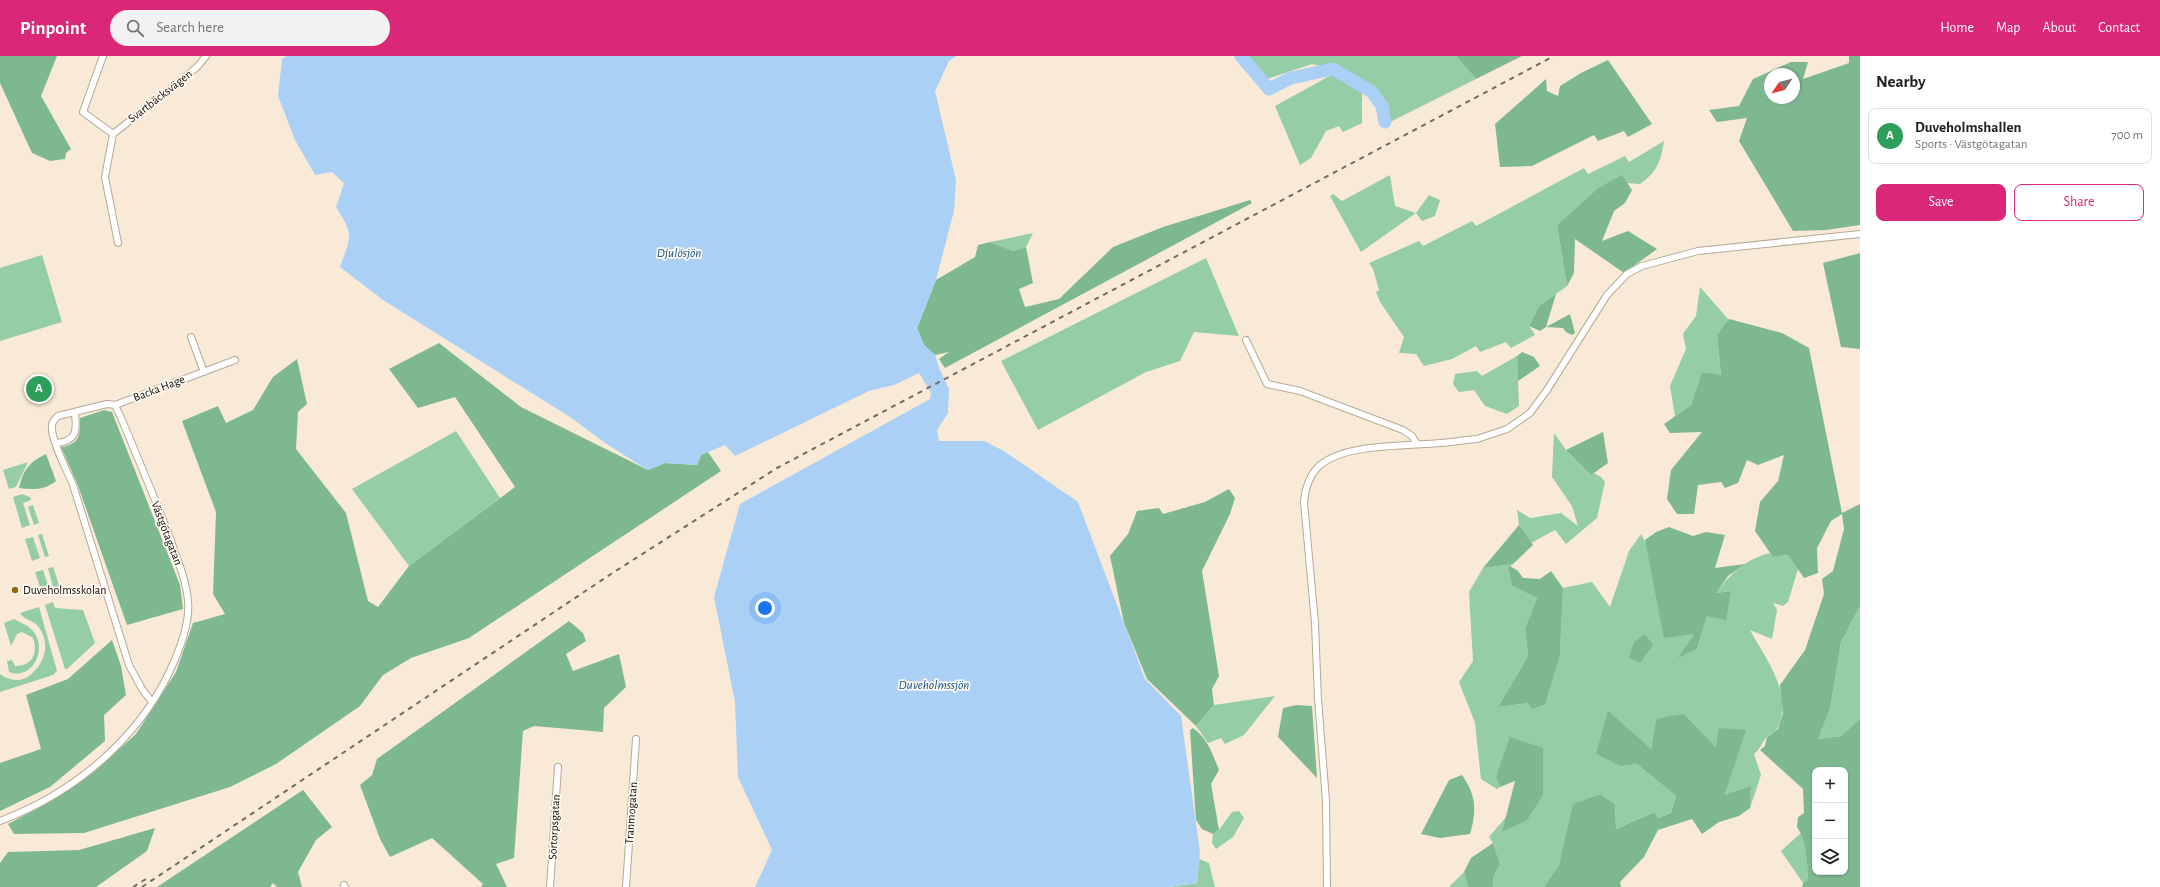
<!DOCTYPE html>
<meta charset="utf-8">
<style>
body{margin:0;font-family:"Alegreya Sans",sans-serif;background:#f2f2f2;color:#202124}
.controls{position:absolute;right:12px;bottom:12px;display:grid;overflow:hidden;border-radius:8px;box-shadow:0 1px 3px #0004}
.controls button{width:36px;height:36px;display:grid;place-items:center;padding:0;border:0;border-bottom:1px solid #e0e0e0;background:#fff;color:#202124;font:20px sans-serif}
.compass{position:absolute;left:1764px;top:12px;width:36px;height:36px;border-radius:50%;background:#fff;box-shadow:0 1px 3px #0004;rotate:235deg}
.you{position:absolute;left:765px;top:552px;width:14px;height:14px;margin:-10px;border:3px solid #fff;border-radius:50%;background:#1a73e8;box-shadow:0 0 0 6px #1a73e833}
.badge{display:grid;place-items:center;width:26px;height:26px;border-radius:50%;background:#db2777;color:#fff;font-size:13px;font-weight:700}
.pin{position:absolute;translate:-50% -50%;border:2px solid #fff;box-shadow:0 1px 4px #0006}
.list{margin:0;padding:0;list-style:none}
h2{display:flex;justify-content:space-between;align-items:center;height:52px;margin:0;padding:0 16px;font-size:17px}
h2 small{font-size:13px;font-weight:400;color:#757577}
.list li{display:grid;grid-template-columns:26px 1fr auto;gap:12px;align-items:center;box-sizing:border-box;height:56px;margin:0 8px 8px;padding:0 8px;border:1px solid #e0e0e0;border-radius:8px}
.list b{display:block;font-size:15px;white-space:nowrap}
.list p{margin:0;font-size:13px;white-space:nowrap;color:#757577}
.list em{font-size:13px;font-style:normal;color:#757577}
.actions{display:flex;gap:8px;padding:12px 16px}
.actions a{flex:1;padding:9px 0;border:1px solid #db2777;border-radius:8px;text-align:center;font-size:14px;color:#db2777}
.actions .main{background:#db2777;color:#fff}
.icon{flex:none;width:22px;height:22px;fill:none;stroke:currentColor;stroke-width:2;stroke-linecap:round;stroke-linejoin:round}
.map{position:relative;flex:none;width:1860px;height:831px;overflow:hidden}
header{display:flex;align-items:center;gap:24px;box-sizing:border-box;height:56px;padding:0 20px;background:#db2777;color:#fff}
header strong{font-size:19px}
nav{display:flex;gap:22px;margin-inline-start:auto;font-size:14px}
.search{width:280px;height:36px;background:#f2f2f2;display:flex;align-items:center;gap:10px;box-sizing:border-box;padding:0 14px;border-radius:22px;color:#757577;font-size:15px}
main{display:flex}
aside{flex:1;background:#fff}
.map>svg:first-child{display:block}
.green{fill:#94cda6}
.forest{fill:#7db891;fill-rule:evenodd}
.water{fill:#abd0f6}
.lines{fill:none;stroke-linecap:round;stroke-linejoin:round}
.river{stroke:#abd0f6;stroke-width:13}
.minor-casing{stroke:#b6a997;stroke-width:8}
.minor{stroke:#fff;stroke-width:6}
.rail{stroke:#746b60;stroke-width:2;stroke-dasharray:5 5;stroke-linecap:butt}
.poi-dot{fill:#8f690e;stroke:#fef9f1;stroke-width:1.5}
.labels{text-anchor:middle;dominant-baseline:central;stroke-width:3.5;stroke-linejoin:round;paint-order:stroke}
.street-label{font-size:12px;fill:#0f0b05;stroke:#fef9f1}
.poi-label{font-size:12px;fill:#0f0b05;stroke:#fef9f1;text-anchor:start}
.water-label{font-size:13px;font-style:italic;fill:#0d528b;stroke:#fef9f1}
</style>
<header>
<strong>Pinpoint</strong>
<div class="search"><svg class="icon" aria-label="search" viewBox="0 0 24 24"><circle cx="10" cy="10" r="6"/><path d="M15 15l6 6"/></svg>Search here</div>
<nav><a>Home</a><a>Map</a><a>About</a><a>Contact</a></nav>
</header>
<main>
<div class="map">
<svg width="1860" height="831" viewBox="0 0 1860 831">
<rect width="100%" height="100%" fill="#f8ead7"/>
<g class="green">
<path d="M1245 0H1456L1476 23 1388 67 1380 42 1365 29 1338 15 1312 8 1267 23Z"/>
<path d="M1335 17 1362 32V67L1343 76 1339 70 1326 75 1311 102 1300 109 1275 50Z"/>
<path d="M1664 85C1661 105 1657 116 1640 128L1627 127 1622 120 1598 132 1557 169 1567 230 1539 250 1529 270 1535 279 1511 292 1506 286 1480 296 1476 290 1452 303 1424 310 1416 298 1399 297 1404 281 1380 246 1376 236 1379 234 1373 213 1369 207 1419 185 1423 190 1472 165 1476 170 1584 112 1588 118 1625 100 1629 106Z"/>
<path d="M1390 119 1395 150 1416 157 1429 139 1440 144 1435 160 1422 165 1416 157 1361 196 1330 140 1333 138 1342 145Z"/>
<path d="M1033 177 1026 191 1013 195 990 186Z"/>
<path d="M42 199 62 266 0 285V212Z"/>
<path d="M1206 202 1239 280 1194 276 1180 305 1146 316 1038 374 1001 305Z"/>
<path d="M1700 231 1729 264 1717 279 1721 320 1702 316 1691 349 1675 360 1670 330 1686 293 1683 278 1696 260Z"/>
<path d="M1517 300 1519 350 1507 358 1485 350 1474 334 1459 336 1453 328 1455 318 1477 315 1482 320Z"/>
<path d="M456 375 500 442 409 510 352 433Z"/>
<path d="M1554 377 1566 394 1591 419 1594 417 1601 421 1605 426 1597 462 1566 488 1555 474 1531 487 1519 469 1517 454 1530 462 1561 457 1578 470 1572 450 1552 421Z"/>
<path d="M28 406 16 431 9 433 3 414Z"/>
<path d="M22 438 30 441 31 444 23 447 30 469 22 472 13 441Z"/>
<path d="M33 449 39 467 34 469 28 451Z"/>
<path d="M42 478 49 500 45 501 38 479Z"/>
<path d="M1641 478 1694 578 1679 601 1697 593 1707 560 1730 535 1716 537C1730 518 1746 503 1770 497L1773 501 1788 499 1798 513 1788 546 1783 550 1773 547 1777 554 1772 583 1750 574C1765 602 1794 638 1778 671 1776 676 1770 677 1767 681 1761 687 1761 693 1754 698L1761 719 1750 752 1751 730 1725 740 1745 674 1716 691 1684 658 1656 665 1651 693 1621 710 1637 708 1676 740 1671 757 1658 762 1653 756 1616 773 1615 748 1600 738 1574 748 1559 809 1544 831H1493V822L1500 808 1493 787 1489 781 1507 760 1503 776 1543 692 1496 720 1500 731 1497 733 1481 723 1475 667 1459 626 1473 605 1469 536 1483 512 1513 508 1508 512 1512 530 1537 542 1525 572 1528 600 1498 651 1528 647 1560 599 1563 532 1592 526 1610 551 1629 495Z"/>
<path d="M33 481 40 502 32 505 25 483Z"/>
<path d="M53 511 60 532 54 534 48 512Z"/>
<path d="M43 514 50 535 42 537 35 516Z"/>
<path d="M53 546 55 552 83 554 95 587 67 613H65L45 549Z"/>
<path d="M1860 550V663L1841 680 1818 683 1830 653 1841 586Z"/>
<path d="M39 551 57 615 53 619 0 636V618C8 624 20 627 29 620 45 608 52 587 37 569 32 564 24 564 20 557Z"/>
<path d="M14 563C21 567 28 569 33 575 48 592 33 625 9 616L7 605 12 604 15 610C33 610 38 597 33 582L22 576 17 578 11 590 4 567Z"/>
<path d="M1275 640 1244 679 1225 688 1221 682 1208 687 1196 670 1214 649Z"/>
<path d="M1239 755 1244 762 1233 781 1216 793 1212 787 1213 778 1219 774 1232 756Z"/>
<path d="M1801 777 1807 798 1808 823 1803 827 1781 795Z"/>
<path d="M1199 803 1209 807 1215 831H1168L1197 827Z"/>
<path d="M1464 816 1468 831H1449Z"/>
</g>
<g class="forest">
<path d="M0 0H57L41 40 71 93 66 97 65 103 50 105 32 97 0 27Z"/>
<path d="M1456 0H1522L1476 23Z"/>
<path d="M1849 0H1860V169L1826 174 1793 175 1739 85 1747 62 1717 66 1709 54 1739 50 1753 23 1791 6H1808L1803 23 1849 7ZM1770 18H1794V42H1770Z"/>
<path d="M1608 4 1652 68 1628 81 1624 75 1598 85 1594 79 1532 110 1500 111 1495 68 1546 23 1547 35 1558 40 1560 30 1581 17Z"/>
<path d="M1622 119 1632 134 1625 147 1614 155 1602 185 1628 175 1657 193 1624 217 1575 183 1574 217 1567 230 1557 169 1598 132Z"/>
<path d="M1250 144 1252 147 945 312 939 303 949 296 935 299 924 289 917 272 936 224 975 201 978 189 990 186 1013 195 1026 191 1033 227 1019 233 1025 251 1059 243 1113 191 1163 171Z"/>
<path d="M1860 197V293L1841 291 1823 207Z"/>
<path d="M1556 238 1546 271 1570 258 1575 277 1572 279 1566 276 1563 272 1546 271 1540 275 1529 270 1539 250Z"/>
<path d="M1729 263 1782 277 1809 292 1842 457 1860 448V550L1841 586 1830 653 1818 683 1841 680 1860 663V831H1802L1803 827 1808 823C1807 805 1807 786 1797 771L1798 761 1804 757 1803 733 1760 694 1765 690 1767 681 1778 673 1783 657 1780 629 1805 594 1824 538 1822 523 1833 515 1844 473 1842 458 1831 465 1817 492 1818 517 1804 522 1788 499 1773 501 1755 475 1760 446 1778 425 1784 399 1758 409 1747 404 1738 427 1725 432 1721 426 1698 429 1694 458H1677L1667 443 1671 414 1702 376 1670 377 1664 368 1691 349 1702 316 1721 319 1717 279ZM1815 714H1845V816H1815Z"/>
<path d="M439 287 521 351 648 414 665 407 697 409 701 399 708 396 721 415 469 582 411 602 383 619 360 650 276 708 230 731 84 777 14 778 8 768 44 749 94 716 136 678 176 616 193 567 225 558 213 538 216 456 182 365 218 350 226 367 253 354 273 321 297 303 307 348 298 356 296 393 346 457 368 545 378 551 409 510 515 431 455 341 418 352 389 313Z"/>
<path d="M1522 296 1534 301 1540 310 1518 325 1517 300Z"/>
<path d="M104 354 112 356 180 529 183 553 127 569 77 427 61 391C80 388 80 380 80 362Z"/>
<path d="M1603 376 1608 407 1591 419 1566 394Z"/>
<path d="M46 398 56 425C45 434 33 434 19 432 23 413 30 406 46 398Z"/>
<path d="M1229 433 1235 442 1230 458 1202 515 1219 620 1212 633 1214 649 1196 670 1147 623 1124 567 1110 500 1128 478 1137 455 1159 452 1163 458 1205 446Z"/>
<path d="M1519 469 1533 489 1513 508 1483 512Z"/>
<path d="M1669 471 1693 480 1706 476 1725 479 1715 512 1745 508 1728 520 1716 537 1731 535 1726 564 1707 560 1697 593 1678 602 1694 578 1664 582 1645 484 1656 476Z"/>
<path d="M1510 510 1518 515 1523 522 1540 523 1551 515 1563 532 1560 599 1545 648 1532 653 1528 647 1498 651 1528 600 1525 572 1537 542 1512 530 1508 512Z"/>
<path d="M569 565 583 577 586 585 566 598 573 615 619 598 626 631 604 652 603 676 534 670 523 675 514 802 496 808 507 831H481L483 828 432 782 390 801 380 783 360 729 372 719 377 703Z"/>
<path d="M1645 578 1653 589 1640 607 1629 602 1634 586Z"/>
<path d="M112 584 121 610 126 639 104 659 105 685 50 731 0 755V707L41 693 26 639 68 623Z"/>
<path d="M1297 649 1312 650 1317 722 1278 681 1283 652Z"/>
<path d="M1608 655 1651 693 1656 664 1669 660 1684 658 1716 691 1719 672 1746 674 1725 739 1751 730 1750 752 1739 760 1719 766 1702 778 1692 763 1658 774 1644 801 1620 826 1621 831H1544L1559 809 1573 748 1600 738 1615 748 1616 773 1654 756 1658 762 1671 757 1676 740 1637 708 1621 710 1596 698Z"/>
<path d="M1193 672C1208 683 1212 697 1219 714L1211 728 1219 774 1213 778 1202 773 1196 764 1190 674Z"/>
<path d="M1510 681 1543 692V739L1527 764 1502 776 1515 725 1500 731 1496 721Z"/>
<path d="M1462 719C1476 739 1477 754 1470 778L1440 782 1421 778 1449 724Z"/>
<path d="M303 734 332 771 316 784 298 816 302 831H277L273 827 270 831H157Z"/>
<path d="M155 772 147 795 96 831H0V807L8 796 79 794Z"/>
<path d="M1493 787 1500 808 1493 822V831H1468L1464 816 1471 802Z"/>
</g>
<path class="water" d="M287 0H956L949 5 935 35 956 124 954 155 936 224 917 272 924 289 935 299 940 314 949 333 948 357 937 374 939 385H984L1004 395 1078 446 1145 623 1181 660 1200 796 1197 827 1168 831H755L772 794 738 721 735 646 714 541 740 448 930 343 931 337 919 317 894 329 869 335 735 400 725 389 701 399 697 409 665 407 648 414 605 387 570 361 383 244 340 211C351 180 354 179 336 151L344 127 332 116 315 119 295 84 278 40 282 3Z"/>
<g class="lines">
<path class="river" d="M1241 0 1269 33 1291 22 1333 13 1372 36 1382 50 1385 66"/>
<defs>
<g id="minor">
<path d="M103 0 83 56 113 78"/>
<path d="M118 187 105 121 113 78 183 23 198 10 206 0"/>
<path d="M191 281 204 316"/>
<path d="M1246 284 1267 328 1300 335 1403 374 1412 380 1417 388"/>
<path d="M115 349 235 304"/>
<path d="M56 387C77 385 77 375 75 357"/>
<path d="M0 765C77 736 145 678 176 601 183 584 190 564 188 545 186 523 177 503 170 482 155 442 138 403 122 364L115 349 107 348 58 360C54 364 51 367 52 373 53 389 67 414 73 429L129 609 142 633 152 646"/>
<path d="M344 829 345 831"/>
<path d="M550 831 558 711"/>
<path d="M626 831 636 683"/>
<path d="M1327 831 1326 745 1318 643 1315 567 1304 446C1305 433 1309 420 1319 410 1345 387 1407 390 1441 387 1453 386 1465 384 1477 383L1507 373 1530 357 1547 334 1607 239 1627 218 1642 210 1698 195 1860 178"/>
</g>
</defs>
<use href="#minor" class="minor-casing"/>
<use href="#minor" class="minor"/>
<g class="rail">
<path d="M133 831 146 823"/>
<path d="M142 831 611 518 777 412 1554 0"/>
</g>
</g>
<circle class="poi-dot" cx="15" cy="534" r="4"/>
<g class="labels">
<g class="street-label">
<text transform="translate(160 40) rotate(-38)">Svartbäcksvägen</text>
<text transform="translate(159 332) rotate(-21)">Backa Hage</text>
<text transform="translate(167 477) rotate(69)">Västgötagatan</text>
<text transform="translate(631 757) rotate(-86)">Tranmogatan</text>
<text transform="translate(554 771) rotate(-87)">Sörtorpsgatan</text>
</g>
<g class="poi-label">
<text x="23" y="534">Duveholmsskolan</text>
</g>
<g class="water-label">
<text x="679" y="197">Djulösjön</text>
<text x="934" y="629">Duveholmssjön</text>
</g>
</g>
</svg>
<div class="controls">
<button>+</button>
<button>−</button>
<button><svg class="icon" aria-label="layers" viewBox="0 0 24 24"><path d="M12 4l9 5-9 5-9-5zM3 14l9 5 9-5"/></svg></button>
</div>
<svg class="compass" viewBox="-18 -18 36 36"><path d="M0-13l5 13h-10z" fill="#e53935"/><path d="M0 13l5-13h-10z" fill="#757577"/></svg>
<div class="you"></div>
<div class="pin badge" style="left:39px;top:333px;background:#2e9e5b">A</div>
</div>
<aside>
<h2>Nearby<small></small></h2>
<ul class="list">
<li><span class="badge" style="background:#2e9e5b">A</span><div><b>Duveholmshallen</b><p>Sports · Västgötagatan</p></div><em>700 m</em></li>
</ul>
<div class="actions"><a class="main">Save</a><a>Share</a></div>
</aside>
</main>
